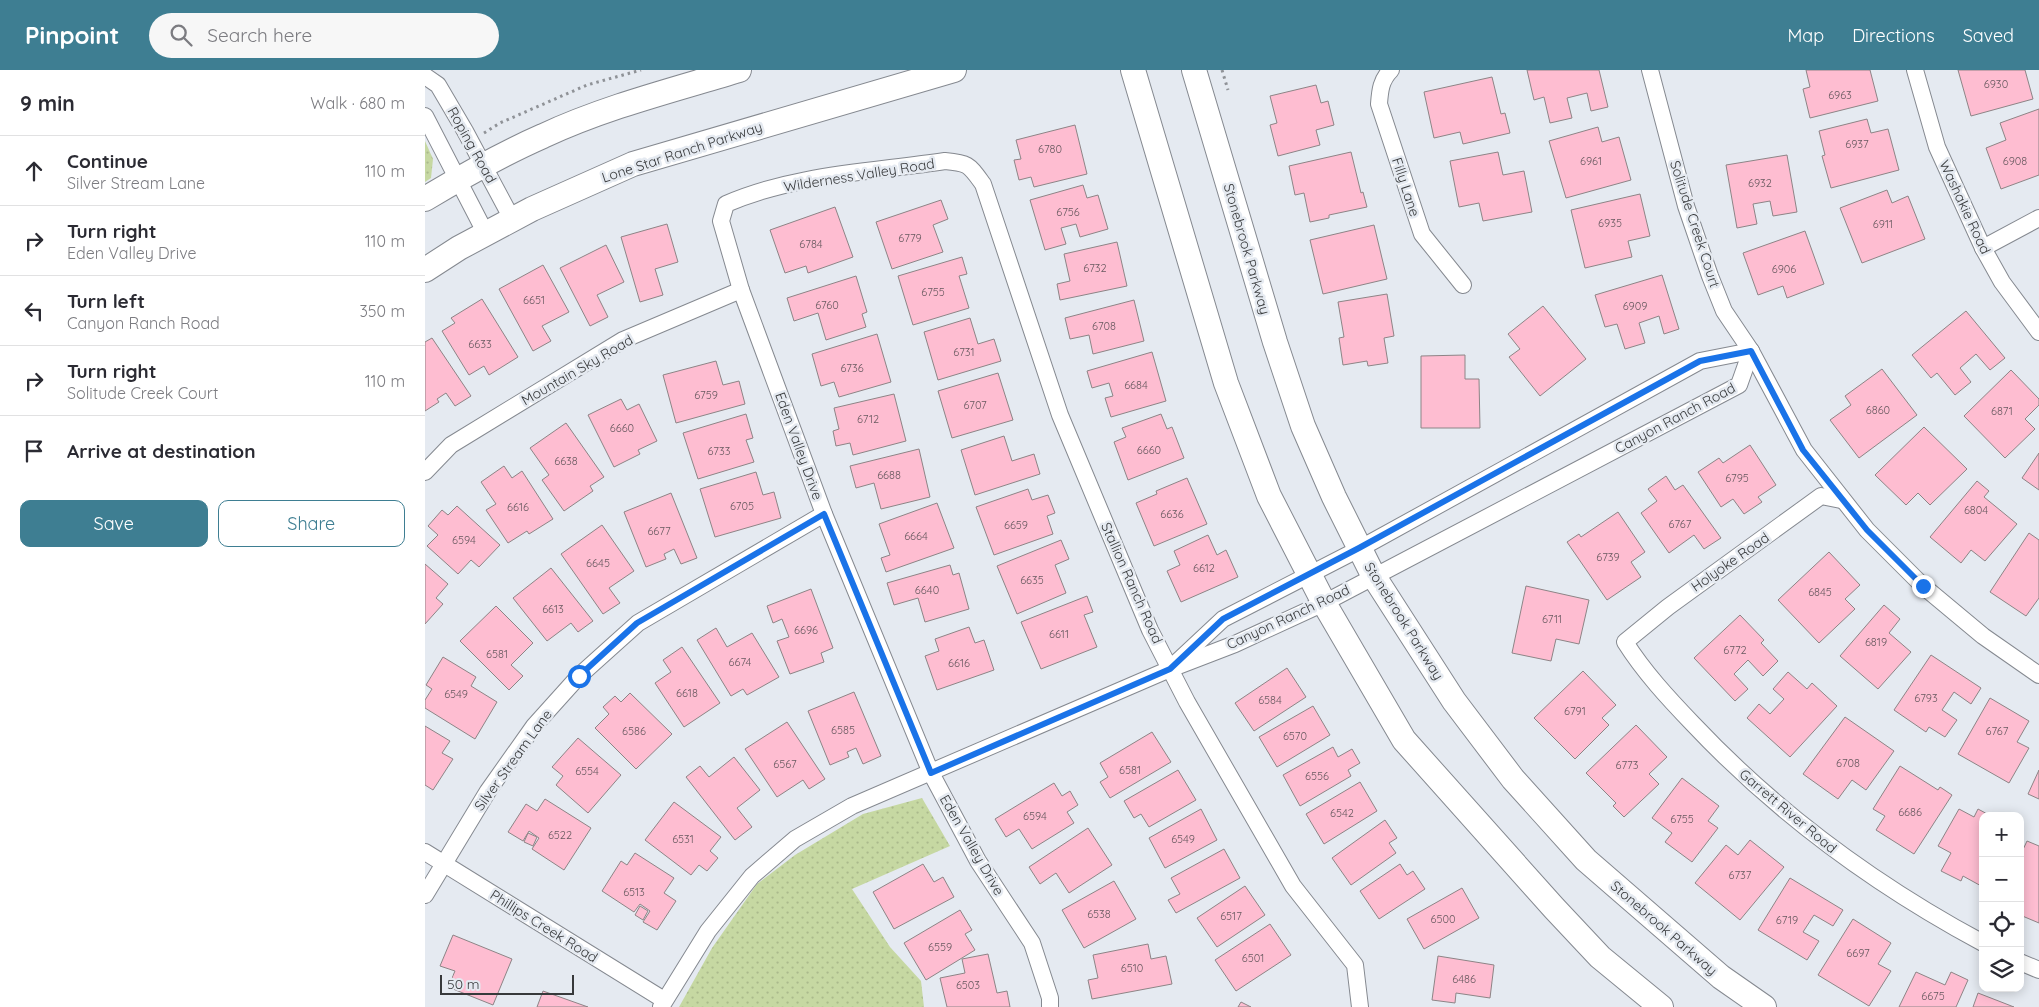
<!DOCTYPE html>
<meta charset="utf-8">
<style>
body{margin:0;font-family:Quicksand,sans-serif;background:#f7f7f7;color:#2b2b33}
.controls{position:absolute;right:15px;bottom:15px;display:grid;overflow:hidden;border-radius:10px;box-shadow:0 2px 12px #0003}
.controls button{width:45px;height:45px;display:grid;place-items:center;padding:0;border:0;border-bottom:1px solid #e1e1e2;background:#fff;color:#2b2b33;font:25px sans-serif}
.scale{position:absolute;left:15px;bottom:12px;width:134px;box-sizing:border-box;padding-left:5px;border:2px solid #37393b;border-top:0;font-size:14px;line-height:18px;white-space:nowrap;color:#37393b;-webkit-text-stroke:4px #e5eaf1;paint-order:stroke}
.stop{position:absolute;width:15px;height:15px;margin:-11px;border:4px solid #1a73e8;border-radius:50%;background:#fff}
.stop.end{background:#1a73e8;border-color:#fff;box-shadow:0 1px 5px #0008}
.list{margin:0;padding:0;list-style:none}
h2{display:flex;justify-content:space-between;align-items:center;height:65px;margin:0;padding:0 20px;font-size:21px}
h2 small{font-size:16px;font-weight:400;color:#7c7c81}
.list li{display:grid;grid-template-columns:32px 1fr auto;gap:15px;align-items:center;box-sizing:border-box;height:70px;padding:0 20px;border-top:1px solid #e1e1e2}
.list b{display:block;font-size:19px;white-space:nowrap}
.list p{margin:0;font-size:16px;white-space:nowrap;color:#7c7c81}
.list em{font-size:16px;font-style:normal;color:#7c7c81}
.actions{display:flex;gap:10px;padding:15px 20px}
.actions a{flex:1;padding:11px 0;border:1px solid #3e7e92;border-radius:10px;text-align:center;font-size:18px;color:#3e7e92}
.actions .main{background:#3e7e92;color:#fff}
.icon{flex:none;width:28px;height:28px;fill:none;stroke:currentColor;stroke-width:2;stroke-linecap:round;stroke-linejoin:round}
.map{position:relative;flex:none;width:1614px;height:937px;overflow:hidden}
header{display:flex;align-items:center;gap:30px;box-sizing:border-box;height:70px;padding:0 25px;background:#3e7e92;color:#fff}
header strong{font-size:24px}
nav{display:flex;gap:28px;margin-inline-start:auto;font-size:18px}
.search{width:350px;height:45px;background:#f7f7f7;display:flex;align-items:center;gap:12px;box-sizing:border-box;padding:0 18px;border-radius:28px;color:#7c7c81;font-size:19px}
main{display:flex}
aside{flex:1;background:#fff}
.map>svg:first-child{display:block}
.grass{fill:url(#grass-dots)}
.building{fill:#febdd1;stroke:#8d8486}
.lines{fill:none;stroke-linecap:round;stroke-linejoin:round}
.minor-casing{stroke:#858990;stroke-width:18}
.secondary-casing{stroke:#858990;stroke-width:26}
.path{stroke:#8f9297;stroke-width:3;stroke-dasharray:2.5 4;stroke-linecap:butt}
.minor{stroke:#fff;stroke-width:16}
.secondary{stroke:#fff;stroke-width:24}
.route{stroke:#1a73e8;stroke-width:6}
.labels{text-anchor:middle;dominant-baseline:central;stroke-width:5;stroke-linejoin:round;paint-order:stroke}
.number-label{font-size:11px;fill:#695a60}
.street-label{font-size:14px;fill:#37393b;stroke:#e5eaf1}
</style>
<header>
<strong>Pinpoint</strong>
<div class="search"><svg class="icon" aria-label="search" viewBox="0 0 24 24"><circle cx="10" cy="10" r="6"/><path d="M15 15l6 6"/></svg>Search here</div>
<nav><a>Map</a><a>Directions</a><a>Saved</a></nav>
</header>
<main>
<aside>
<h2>9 min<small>Walk · 680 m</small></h2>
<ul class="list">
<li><svg class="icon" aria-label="ahead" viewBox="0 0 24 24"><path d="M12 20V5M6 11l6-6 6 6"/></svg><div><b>Continue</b><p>Silver Stream Lane</p></div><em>110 m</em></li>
<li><svg class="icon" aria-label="right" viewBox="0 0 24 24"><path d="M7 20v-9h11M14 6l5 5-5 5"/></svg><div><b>Turn right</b><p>Eden Valley Drive</p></div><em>110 m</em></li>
<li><svg class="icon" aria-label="left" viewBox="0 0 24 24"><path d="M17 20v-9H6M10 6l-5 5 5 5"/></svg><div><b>Turn left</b><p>Canyon Ranch Road</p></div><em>350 m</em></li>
<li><svg class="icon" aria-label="right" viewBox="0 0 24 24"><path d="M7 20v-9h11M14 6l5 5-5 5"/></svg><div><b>Turn right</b><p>Solitude Creek Court</p></div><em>110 m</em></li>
<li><svg class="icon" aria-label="arrive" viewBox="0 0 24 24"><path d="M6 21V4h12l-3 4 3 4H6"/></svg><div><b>Arrive at destination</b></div></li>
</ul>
<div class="actions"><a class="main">Save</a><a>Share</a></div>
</aside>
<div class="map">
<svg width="1614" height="937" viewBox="0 0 1614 937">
<defs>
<pattern id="grass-dots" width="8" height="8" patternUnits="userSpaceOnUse" patternTransform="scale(1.25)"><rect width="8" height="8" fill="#c6d8a2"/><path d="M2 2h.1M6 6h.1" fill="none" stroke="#abba8c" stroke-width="1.8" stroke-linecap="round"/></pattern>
</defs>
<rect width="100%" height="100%" fill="#e5eaf1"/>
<g class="grass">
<path d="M0 71 8 89 6 108 0 112Z"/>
<path d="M497 728 525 776 427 819 465 877 496 911 499 937H254L287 878 332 814 370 785 438 744Z"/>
</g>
<g class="building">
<path d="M1102 0H1174L1183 37 1166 41 1162 23 1142 28 1147 48 1125 53 1119 27 1109 30Z"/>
<path d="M1381 0H1445L1453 31 1385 48 1378 19 1385 17Z"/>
<path d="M1533 0H1600L1608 29 1546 46Z"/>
<path d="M1067 7 1076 44 1080 43 1085 63 1038 74 1035 62 1009 68 999 22Z"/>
<path d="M891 15 896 33 903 31 909 55 891 60 895 75 853 86 845 55 852 53 845 26Z"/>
<path d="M1614 39V105L1576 119 1561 78 1581 70 1575 53Z"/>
<path d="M1442 49 1446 63 1463 59 1474 100 1406 118 1397 86 1400 85 1394 61Z"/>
<path d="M650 55 662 104 609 117 606 107 594 110 589 90 596 89 591 70Z"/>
<path d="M1173 57 1177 72 1194 67 1206 110 1141 128 1124 71Z"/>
<path d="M926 82 936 123 938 122 942 137 904 145V148L885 152 879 123 870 125 864 96Z"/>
<path d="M1073 82 1078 105 1099 101 1107 142 1058 151 1054 133 1034 137 1025 91Z"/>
<path d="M1362 85 1372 142 1348 146 1345 131 1328 134 1332 154 1312 158 1301 95Z"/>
<path d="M658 115 662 128 673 125 683 159 655 167 651 154 636 158 641 174 620 180 605 130Z"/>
<path d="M1462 120 1467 133 1483 126 1500 169 1437 193 1415 138Z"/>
<path d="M1215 124 1225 166 1203 171 1207 187 1160 198 1146 140Z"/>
<path d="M516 130 523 149 508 155 518 182 467 199 451 152Z"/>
<path d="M410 137 428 187 383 203 381 196 360 203 345 160Z"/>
<path d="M242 154 253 192 230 199 238 225 215 232 196 167Z"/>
<path d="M949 155 962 209 898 224 885 170Z"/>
<path d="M1380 161 1399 214 1362 228 1358 216 1333 225 1318 183Z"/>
<path d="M692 172 702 216 635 230 632 214 645 211 639 184Z"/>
<path d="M181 175 199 212 172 225 183 247 165 256 135 198Z"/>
<path d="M537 187 542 204 534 206 544 238 488 255 473 206Z"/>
<path d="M118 195 144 242 117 256 126 271 108 281 74 219Z"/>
<path d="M1237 205 1254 259 1239 264 1234 246 1214 253 1220 273 1200 279 1192 254 1180 257 1170 225Z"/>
<path d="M431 206 442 242 437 244 441 257 401 270 393 243 369 251 362 228Z"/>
<path d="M962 224 969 266 959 268 963 293 943 296 942 291 918 295 914 268 919 267 913 232Z"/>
<path d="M57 229 93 287 64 305 59 296 44 305 17 261 30 253 26 248Z"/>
<path d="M709 230 719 271 668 284 664 265 645 269 640 248Z"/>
<path d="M1118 236 1161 289 1115 326 1084 287 1095 279 1083 264Z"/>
<path d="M1541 241 1580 288 1565 300 1551 284 1535 298 1546 312 1530 325 1512 303 1506 308 1487 285Z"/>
<path d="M545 248 553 274 569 269 576 291 513 310 499 262Z"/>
<path d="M452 264 466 312 414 327 409 312 396 316 387 284Z"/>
<path d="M7 268 46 326 30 336 21 323 12 329 14 332 0 341V272Z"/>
<path d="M727 282 741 331 686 347 680 328 688 326 684 313 667 318 662 301Z"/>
<path d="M1040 285V309H1054L1055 358H996V286Z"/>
<path d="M291 291 298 315 314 311 320 334 251 353 238 305Z"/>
<path d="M1457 299 1492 345 1434 388 1405 350 1426 335 1420 326Z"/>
<path d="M1586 300 1614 329V335L1600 349 1610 359 1580 388 1539 346Z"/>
<path d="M573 303 588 350 527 368 513 321Z"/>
<path d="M469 324 481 371 428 385 425 373 411 376 408 361 414 359 409 338Z"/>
<path d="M196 329 202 340 214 334 232 371 213 380 215 384 189 397 163 345Z"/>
<path d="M321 344 328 368 321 370 329 392 273 409 258 363Z"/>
<path d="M736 344 742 359 747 357 759 388 703 410 689 372 701 367 697 358Z"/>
<path d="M141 353 179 407 165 416 168 421 139 441 117 410 124 405 105 378Z"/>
<path d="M1499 357 1542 399 1505 435 1493 423 1481 435 1450 405Z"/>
<path d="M579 366 587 391 609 384 615 404 550 425 536 380Z"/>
<path d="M1325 375 1351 415 1333 427 1337 432 1319 444 1308 429 1296 437 1273 402 1294 388 1298 393Z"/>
<path d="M494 379 505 427 456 439 449 413 431 418 425 396Z"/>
<path d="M1614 383V420L1597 408Z"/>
<path d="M79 396 87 408 97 401 128 449 104 464 102 461 83 473 61 440 71 434 56 412Z"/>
<path d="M331 402 338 425 349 422 356 448 290 467 275 419Z"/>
<path d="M1241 406 1250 420 1258 415 1296 468 1279 479 1269 465 1244 483 1216 443 1232 431 1223 419Z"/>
<path d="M762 408 782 454 729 476 711 433 732 424 731 421Z"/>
<path d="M1552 411 1564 421 1559 427 1592 454 1560 491 1546 480 1536 493 1505 467Z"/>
<path d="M603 419 607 430 623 425 630 443 622 446 628 464 569 485 551 437Z"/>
<path d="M246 423 272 488 256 494 249 479 239 484 241 489 221 497 199 442Z"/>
<path d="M512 433 529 478 461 502 456 488 465 485 454 454Z"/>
<path d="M32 436 75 475 54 497 46 490 33 504 2 476 13 465 3 456 17 440 23 445Z"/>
<path d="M1193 442 1220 482 1206 492 1216 507 1182 530 1142 472 1154 464 1156 467Z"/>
<path d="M177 455 209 501 184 518 195 533 178 544 136 484Z"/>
<path d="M1604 463 1614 470V528L1601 546 1565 522Z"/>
<path d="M783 465 792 485 801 480 813 507 756 532 742 501 755 495 749 481Z"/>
<path d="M636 470 644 489 630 495 641 523 592 544 572 496Z"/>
<path d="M1404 482 1435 515 1420 529 1430 539 1394 573 1353 530Z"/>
<path d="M0 494 23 514 11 528 18 534 0 554Z"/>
<path d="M525 495 528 505 534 503 544 539 500 552 493 528 469 535 462 513Z"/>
<path d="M126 498 168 551 153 562 146 553 122 571 88 528Z"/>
<path d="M1101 516 1164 530 1154 574 1131 569 1126 591 1087 583Z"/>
<path d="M386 519 408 578 396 583 399 592 365 604 352 571 364 567 357 549 348 553 342 536Z"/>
<path d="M662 526 668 542 659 545 672 577 616 599 596 552Z"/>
<path d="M1459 535 1475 549 1464 563 1486 582 1453 619 1415 586Z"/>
<path d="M71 536 108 573 86 595 98 606 84 620 35 571Z"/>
<path d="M1315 545 1339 570 1336 573 1353 591 1338 606 1323 590 1309 604 1323 619 1310 631 1269 588Z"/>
<path d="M544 557 550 573 559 570 569 600 512 620 500 586 514 581 510 569Z"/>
<path d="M291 558 302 577 327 563 354 607 322 625 318 619 306 626 272 570Z"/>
<path d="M257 577 295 633 259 657 230 613 246 602 238 590Z"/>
<path d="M1506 585 1556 618 1546 634 1529 622 1517 640 1532 650 1520 667 1504 657 1501 662 1469 640Z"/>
<path d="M18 587 51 607 46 616 72 632 50 669 0 638V630L7 619 1 615Z"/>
<path d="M862 598 881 627 829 661 810 633Z"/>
<path d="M1158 601 1191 635 1177 648 1184 655 1150 689 1109 648Z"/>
<path d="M1363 602 1382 619 1387 613 1412 636 1365 687 1322 648 1334 634 1345 644 1359 629 1348 619Z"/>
<path d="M429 622 456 686 438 694 431 678 422 682 424 687 405 695 383 641Z"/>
<path d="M205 623 247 664 211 699 170 658 184 644 178 637 190 626 196 632Z"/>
<path d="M1565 628 1604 651 1592 672 1604 678 1584 713 1533 684Z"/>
<path d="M888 636 905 665 852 697 834 667Z"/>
<path d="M1420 647 1469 681 1441 720 1427 710 1413 729 1378 704Z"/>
<path d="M362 652 400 709 384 719 378 710 352 727 320 679Z"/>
<path d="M1211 655 1242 687 1224 704 1234 714 1199 747 1188 736 1191 733 1161 703Z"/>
<path d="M0 656 25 671 17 683 28 689 8 720 0 715Z"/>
<path d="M727 662 746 692 685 728 675 712 683 707 675 693Z"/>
<path d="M153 668 196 705 163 743 131 715 138 706 127 697Z"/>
<path d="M908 677 913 687 927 679 935 693 923 700 926 706 875 736 858 705Z"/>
<path d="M309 687 335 720 312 738 327 757 310 770 261 707 275 696 284 707Z"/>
<path d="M1475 696 1513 720 1515 717 1527 725 1489 784 1451 760 1460 746 1448 739Z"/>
<path d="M753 700 771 730 724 757 716 744 709 748 699 731Z"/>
<path d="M1614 700V729L1603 724Z"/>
<path d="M1257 708 1294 736 1283 751 1293 758 1267 792 1240 772 1247 763 1227 748Z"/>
<path d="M935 712 952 741 899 774 881 744Z"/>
<path d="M629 713 637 726 645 721 653 735 642 742 649 753 607 779 594 759 581 767 570 749Z"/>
<path d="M120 729 166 758 139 800 107 779 114 768 104 761 98 771 83 762 101 734 112 741Z"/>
<path d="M249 732 296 767 285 781 293 788 282 801 274 795 266 805 220 770Z"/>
<path d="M776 739 792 770 740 798 724 768Z"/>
<path d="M1534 739 1549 747 1553 739 1566 746H1558V817L1538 806 1536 811 1516 801 1526 783 1513 776Z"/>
<path d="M960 750 972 768 964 773 971 783 926 815 907 788Z"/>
<path d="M663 758 687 795 644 823 631 803 615 814 604 797Z"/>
<path d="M103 763 112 767 108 776 99 772Z"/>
<path d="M1325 770 1359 797 1315 850 1270 813 1301 775 1313 785Z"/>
<path d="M1602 771 1614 776V853L1595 845V786Z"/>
<path d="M799 779 815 808 751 843 743 830 755 824 746 808Z"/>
<path d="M210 783 249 808 239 823 251 831 232 860 218 852 225 841 215 834 209 842 177 821 196 791 202 795Z"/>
<path d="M498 794 509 812 518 807 529 827 469 859 448 822Z"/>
<path d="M975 794 982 805 988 801 1000 819 954 849 935 821Z"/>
<path d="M1365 808 1418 840 1408 856 1389 845 1378 862 1394 871 1382 890 1333 860Z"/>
<path d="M689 811 711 849 659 878 637 840Z"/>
<path d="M820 816 840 845 792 877 772 848Z"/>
<path d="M1037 818 1054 848 999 879 982 849Z"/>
<path d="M215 836 223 841 218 850 210 845Z"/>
<path d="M535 840 547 860 540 864 550 880 501 910 479 873Z"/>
<path d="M1428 849 1466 873 1453 894 1466 901 1444 936 1393 905Z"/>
<path d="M845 854 866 885 811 921 790 890Z"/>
<path d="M28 865 87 889 68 935 23 917 30 901 15 896Z"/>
<path d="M723 874 726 889 741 886 747 914 667 929 663 910 673 908 668 885Z"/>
<path d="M563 884 572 923 582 921 585 937H522L515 908 540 903 537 889Z"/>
<path d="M1013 886 1069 895 1065 928 1031 923 1030 933 1007 930Z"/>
<path d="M1491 902 1520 915 1526 902 1543 910 1531 937H1474Z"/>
<path d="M118 921 163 937H112Z"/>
<path d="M1553 923 1589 937H1548Z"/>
<path d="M816 932 826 937H813Z"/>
</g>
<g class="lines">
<defs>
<g id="minor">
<path d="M966 0C956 10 955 20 954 34L997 164 1038 215"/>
<path d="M1225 0 1261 136 1285 206 1299 241 1326 281 1379 380 1442 460 1498 516 1558 566 1614 605"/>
<path d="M1490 0 1512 77 1558 178 1577 212 1614 262"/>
<path d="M0 6 13 15 40 61 87 149"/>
<path d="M0 46 61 164"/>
<path d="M1558 178 1614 148"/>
<path d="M0 402 26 375 198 270 316 220"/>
<path d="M1416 430 1396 426 1243 537 1200 572C1219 602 1243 628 1268 654 1352 743 1450 815 1558 873"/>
<path d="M752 592 798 549 934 479 1275 291 1326 281"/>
<path d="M0 782 239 930"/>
<path d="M0 825 63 721 109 656 154 606 213 553 399 444"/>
<path d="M1595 892 1614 900"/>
<path d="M236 937 283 861 327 806 370 769 427 736 745 599 810 574 899 533 1314 315 1326 281"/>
<path d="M625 937V928L607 873 553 791 506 703 399 444 316 220 296 151 301 134C370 104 447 102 520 91 544 93 544 95 558 114L635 345 725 560 762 632 868 816 930 895 935 937"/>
</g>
<g id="secondary">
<path d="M708 0 801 313 844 426 899 533 979 670 1129 838 1175 887 1236 937"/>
<path d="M769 0 850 272 878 356 909 427 948 505 1029 631 1088 709 1161 790 1296 907 1339 937"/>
<path d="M0 129C38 106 77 84 118 66 180 37 248 20 314 0"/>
<path d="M0 200 34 178 107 139 208 94 529 0"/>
</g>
</defs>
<use href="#minor" class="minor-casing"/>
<use href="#secondary" class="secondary-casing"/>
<g class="path">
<path d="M797 0 803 20"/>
<path d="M59 63 75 53 162 15 216 0"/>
</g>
<use href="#minor" class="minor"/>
<use href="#secondary" class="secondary"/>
</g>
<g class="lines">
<path class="route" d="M154 606 212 553 399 444 506 703 745 599 798 549 934 478 1275 291 1326 281 1378 380 1442 460 1498 516"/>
</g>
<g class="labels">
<g class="number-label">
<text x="1571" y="14">6930</text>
<text x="1415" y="25">6963</text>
<text x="1432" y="74">6937</text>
<text x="625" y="79">6780</text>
<text x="1166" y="91">6961</text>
<text x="1590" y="91">6908</text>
<text x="1335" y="113">6932</text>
<text x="643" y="142">6756</text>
<text x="1185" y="153">6935</text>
<text x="1458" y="154">6911</text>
<text x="485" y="168">6779</text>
<text x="386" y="174">6784</text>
<text x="670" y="198">6732</text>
<text x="1359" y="199">6906</text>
<text x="508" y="222">6755</text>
<text x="109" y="230">6651</text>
<text x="402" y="235">6760</text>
<text x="1210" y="236">6909</text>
<text x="679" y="256">6708</text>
<text x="55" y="274">6633</text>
<text x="539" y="282">6731</text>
<text x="427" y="298">6736</text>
<text x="711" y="315">6684</text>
<text x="281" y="325">6759</text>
<text x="550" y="335">6707</text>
<text x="1453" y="340">6860</text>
<text x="1577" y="341">6871</text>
<text x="443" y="349">6712</text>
<text x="197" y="358">6660</text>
<text x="724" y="380">6660</text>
<text x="294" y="381">6733</text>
<text x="141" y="391">6638</text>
<text x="464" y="405">6688</text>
<text x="1312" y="408">6795</text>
<text x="317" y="436">6705</text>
<text x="93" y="437">6616</text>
<text x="1551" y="440">6804</text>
<text x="747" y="444">6636</text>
<text x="1255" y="454">6767</text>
<text x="591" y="455">6659</text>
<text x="234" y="461">6677</text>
<text x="491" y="466">6664</text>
<text x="39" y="470">6594</text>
<text x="1183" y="487">6739</text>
<text x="173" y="493">6645</text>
<text x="779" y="498">6612</text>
<text x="607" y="510">6635</text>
<text x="502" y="520">6640</text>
<text x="1395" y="522">6845</text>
<text x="128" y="539">6613</text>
<text x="1127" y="549">6711</text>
<text x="381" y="560">6696</text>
<text x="634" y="564">6611</text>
<text x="1451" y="572">6819</text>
<text x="1310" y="580">6772</text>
<text x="72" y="584">6581</text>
<text x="315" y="592">6674</text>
<text x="534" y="593">6616</text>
<text x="262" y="623">6618</text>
<text x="31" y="624">6549</text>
<text x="1501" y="628">6793</text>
<text x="845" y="630">6584</text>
<text x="1150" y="641">6791</text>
<text x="418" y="660">6585</text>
<text x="209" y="661">6586</text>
<text x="1572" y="661">6767</text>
<text x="870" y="666">6570</text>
<text x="1423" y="693">6708</text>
<text x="360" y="694">6567</text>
<text x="1202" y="695">6773</text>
<text x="705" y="700">6581</text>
<text x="162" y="701">6554</text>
<text x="892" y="706">6556</text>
<text x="1485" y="742">6686</text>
<text x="917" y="743">6542</text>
<text x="610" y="746">6594</text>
<text x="1257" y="749">6755</text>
<text x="135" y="765">6522</text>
<text x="258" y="769">6531</text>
<text x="758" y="769">6549</text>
<text x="1315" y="805">6737</text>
<text x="209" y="822">6513</text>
<text x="674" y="844">6538</text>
<text x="806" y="846">6517</text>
<text x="1018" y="849">6500</text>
<text x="1362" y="850">6719</text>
<text x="515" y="877">6559</text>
<text x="1433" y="883">6697</text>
<text x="828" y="888">6501</text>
<text x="707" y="898">6510</text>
<text x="1039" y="909">6486</text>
<text x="543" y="915">6503</text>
<text x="1508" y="926">6675</text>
</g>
<g class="street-label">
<text transform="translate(47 75) rotate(61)">Roping Road</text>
<text transform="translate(257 82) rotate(-18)">Lone Star Ranch Parkway</text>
<text transform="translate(434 105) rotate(-9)">Wilderness Valley Road</text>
<text transform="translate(981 117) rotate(72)">Filly Lane</text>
<text transform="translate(1540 137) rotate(65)">Washakie Road</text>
<text transform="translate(1270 154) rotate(72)">Solitude Creek Court</text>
<text transform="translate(822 179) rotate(74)">Stonebrook Parkway</text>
<text transform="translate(152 300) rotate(-30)">Mountain Sky Road</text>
<text transform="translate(1250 348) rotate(-28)">Canyon Ranch Road</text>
<text transform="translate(374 376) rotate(70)">Eden Valley Drive</text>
<text transform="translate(1305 492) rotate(-35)">Holyoke Road</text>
<text transform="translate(707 513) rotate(66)">Stallion Ranch Road</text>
<text transform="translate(863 547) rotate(-25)">Canyon Ranch Road</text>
<text transform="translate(979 551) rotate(58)">Stonebrook Parkway</text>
<text transform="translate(88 690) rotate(-54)">Silver Stream Lane</text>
<text transform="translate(1363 741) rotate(40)">Garrett River Road</text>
<text transform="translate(547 775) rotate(60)">Eden Valley Drive</text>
<text transform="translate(119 856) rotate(32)">Phillips Creek Road</text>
<text transform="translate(1239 858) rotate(41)">Stonebrook Parkway</text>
</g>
</g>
</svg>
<div class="controls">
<button>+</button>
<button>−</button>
<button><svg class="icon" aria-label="locate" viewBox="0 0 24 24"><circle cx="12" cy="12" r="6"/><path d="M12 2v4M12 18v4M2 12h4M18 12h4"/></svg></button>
<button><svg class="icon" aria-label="layers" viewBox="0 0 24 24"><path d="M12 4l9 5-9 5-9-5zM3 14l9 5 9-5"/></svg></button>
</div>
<div class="scale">50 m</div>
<div class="stop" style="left:154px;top:606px"></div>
<div class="stop end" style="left:1498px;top:516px"></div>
</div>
</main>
